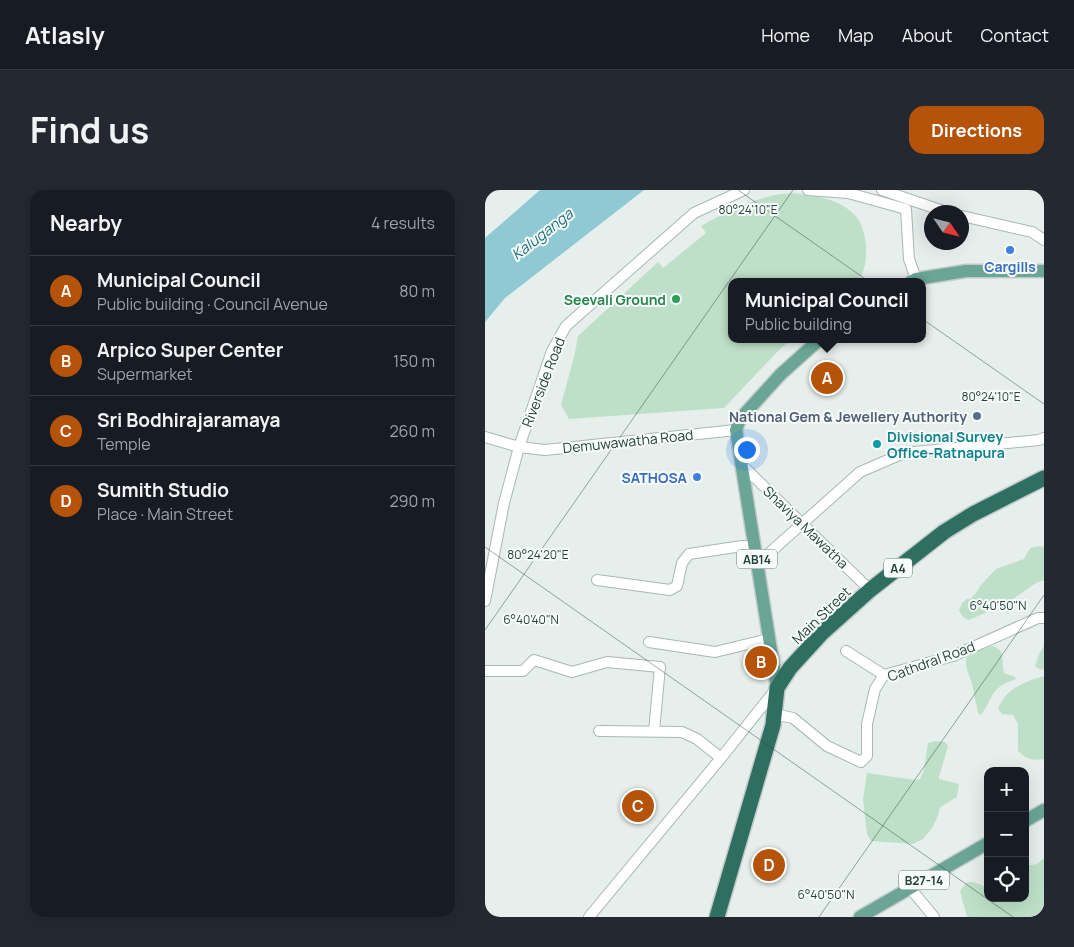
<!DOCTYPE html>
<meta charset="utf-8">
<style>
body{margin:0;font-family:Manrope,sans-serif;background:#242831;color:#f1f3f6}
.controls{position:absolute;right:15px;bottom:15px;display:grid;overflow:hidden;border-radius:10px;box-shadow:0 5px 20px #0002}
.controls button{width:45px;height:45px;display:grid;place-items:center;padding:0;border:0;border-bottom:1px solid #363941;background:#171b24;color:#f1f3f6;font:25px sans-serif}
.compass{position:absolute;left:439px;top:15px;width:45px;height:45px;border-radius:50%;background:#171b24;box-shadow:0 5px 20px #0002;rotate:125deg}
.you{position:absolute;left:261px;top:259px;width:18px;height:18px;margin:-12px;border:4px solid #fff;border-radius:50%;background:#1a73e8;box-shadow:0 0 0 8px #1a73e833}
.badge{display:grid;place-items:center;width:32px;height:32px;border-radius:50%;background:#b45309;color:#fff;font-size:16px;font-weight:700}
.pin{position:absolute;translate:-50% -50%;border:2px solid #fff;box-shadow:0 1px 5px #0006}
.popup{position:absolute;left:243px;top:88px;width:198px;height:65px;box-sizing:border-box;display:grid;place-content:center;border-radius:10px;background:#171b24;filter:drop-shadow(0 1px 4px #0005);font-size:16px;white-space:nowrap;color:#9ea1a6}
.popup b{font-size:19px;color:#f1f3f6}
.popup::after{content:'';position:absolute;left:50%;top:100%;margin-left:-10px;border:10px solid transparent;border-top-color:#171b24}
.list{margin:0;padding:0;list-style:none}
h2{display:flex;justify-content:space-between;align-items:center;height:65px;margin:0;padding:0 20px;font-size:21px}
h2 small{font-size:16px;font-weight:400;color:#9ea1a6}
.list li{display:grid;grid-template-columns:32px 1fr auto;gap:15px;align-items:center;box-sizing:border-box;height:70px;padding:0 20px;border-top:1px solid #363941}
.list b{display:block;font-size:19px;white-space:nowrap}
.list p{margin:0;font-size:16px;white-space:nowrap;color:#9ea1a6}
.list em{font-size:16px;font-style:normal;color:#9ea1a6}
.icon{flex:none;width:28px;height:28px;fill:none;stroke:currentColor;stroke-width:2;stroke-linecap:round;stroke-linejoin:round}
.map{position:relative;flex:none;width:559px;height:727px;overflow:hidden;border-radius:15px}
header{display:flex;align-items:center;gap:30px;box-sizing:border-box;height:70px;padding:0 25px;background:#171b24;border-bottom:1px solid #363941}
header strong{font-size:24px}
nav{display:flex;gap:28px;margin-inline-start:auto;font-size:18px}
.intro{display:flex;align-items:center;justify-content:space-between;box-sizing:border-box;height:120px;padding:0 30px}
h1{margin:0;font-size:35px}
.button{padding:12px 22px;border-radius:15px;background:#b45309;color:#fff;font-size:18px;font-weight:700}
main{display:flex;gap:30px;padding:0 30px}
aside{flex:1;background:#171b24;border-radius:15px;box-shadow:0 5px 20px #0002}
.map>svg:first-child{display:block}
.green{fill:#bfe0c8}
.water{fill:#8ec9d4}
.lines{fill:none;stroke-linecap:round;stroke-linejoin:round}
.minor-casing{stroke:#a8b8b2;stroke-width:12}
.major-casing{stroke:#c2cac8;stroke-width:15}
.highway-casing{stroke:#c2cac8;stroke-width:18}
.minor{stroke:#fff;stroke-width:10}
.major{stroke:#6aa596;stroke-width:12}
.highway{stroke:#2f6f62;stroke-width:15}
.ticks{fill:none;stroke:#24423a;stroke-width:1;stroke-opacity:0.45}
.shop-dot{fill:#3f7fe0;stroke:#f7fbf9;stroke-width:2}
.leisure-dot{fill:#2e9e5b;stroke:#f7fbf9;stroke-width:2}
.service-dot{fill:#5c6f8a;stroke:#f7fbf9;stroke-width:2}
.culture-dot{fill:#0f9aa8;stroke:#f7fbf9;stroke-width:2}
.labels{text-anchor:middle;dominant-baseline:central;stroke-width:4;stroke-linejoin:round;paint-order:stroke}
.shield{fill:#f7fbf9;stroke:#637a73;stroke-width:1}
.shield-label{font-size:12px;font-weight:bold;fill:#24423a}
.shop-label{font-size:14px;font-weight:bold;fill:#366cbe;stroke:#f7fbf9}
.leisure-label{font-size:14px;font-weight:bold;fill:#27864d;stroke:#f7fbf9;text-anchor:end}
.street-label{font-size:14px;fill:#24423a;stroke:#f7fbf9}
.service-label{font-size:14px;font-weight:bold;fill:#4e5e75;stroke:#f7fbf9;text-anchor:end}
.culture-label{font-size:14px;font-weight:bold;fill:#0d838f;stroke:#f7fbf9;text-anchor:start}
.water-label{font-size:15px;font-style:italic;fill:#1c6f80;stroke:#f7fbf9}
.ticks-label{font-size:12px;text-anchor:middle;fill:#24423a;stroke:#f7fbf9;stroke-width:4;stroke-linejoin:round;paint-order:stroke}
</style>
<header>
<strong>Atlasly</strong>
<nav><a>Home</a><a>Map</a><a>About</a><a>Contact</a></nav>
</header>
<div class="intro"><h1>Find us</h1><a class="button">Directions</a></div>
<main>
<aside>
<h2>Nearby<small>4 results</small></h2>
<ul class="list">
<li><span class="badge">A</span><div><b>Municipal Council</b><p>Public building · Council Avenue</p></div><em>80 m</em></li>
<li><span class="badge">B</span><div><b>Arpico Super Center</b><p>Supermarket</p></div><em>150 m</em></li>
<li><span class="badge">C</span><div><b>Sri Bodhirajaramaya</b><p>Temple</p></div><em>260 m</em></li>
<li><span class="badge">D</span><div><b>Sumith Studio</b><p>Place · Main Street</p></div><em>290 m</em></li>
</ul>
</aside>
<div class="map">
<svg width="559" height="727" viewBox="0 0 559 727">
<rect width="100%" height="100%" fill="#e6efeb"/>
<g class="green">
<path d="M306 3C328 4 360 10 373 29 378 36 381 49 381 58 382 70 379 82 373 92H247V149H307L295 159 239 218 84 229 76 215 90 163 93 146 173 72 178 78 221 43 216 36C244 20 274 5 306 3Z"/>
<path d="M555 356 559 357V390L551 393 519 415 484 430 479 428 474 421 477 413 482 409H485L491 403 496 395 511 379 539 369 545 358Z"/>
<path d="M508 456C521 461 516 470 519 483L530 487 531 489C504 498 510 506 496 525L493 523 487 494 481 476V468L497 458Z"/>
<path d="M559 456V479L556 480 550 476 555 462Z"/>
<path d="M559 486V569C547 571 542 569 533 561V534L528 525 517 524 513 519C521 498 539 492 559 486Z"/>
<path d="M451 551 460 552 463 556 454 587V589L474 594 472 607 460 614 455 618 452 628 447 638 438 649 428 654 386 651 382 644 378 609 382 583 430 590 435 589 439 580 443 553Z"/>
<path d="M559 668V727H482L475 701 482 692H489L501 697 503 696V708H540V676L552 674Z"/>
</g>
<path class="water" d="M55 0H159L20 108 0 132V48Z"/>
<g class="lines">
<defs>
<g id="minor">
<path d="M323 0 363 3 421 19 424 69 431 89"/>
<path d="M397 0 461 22"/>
<path d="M477 26 547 42 559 50"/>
<path d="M0 247 34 257 60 260 251 240"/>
<path d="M257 275 385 400"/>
<path d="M272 374 375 282 419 263 554 250 559 248"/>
<path d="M112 390 185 400 192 396 197 373 204 364 257 356H270"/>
<path d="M0 411 19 313 34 257 67 161 81 136 209 23 259 0"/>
<path d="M164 452 230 462 284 449"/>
<path d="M361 461 399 485"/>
<path d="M0 481H38L49 470 87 482 122 472 175 477 169 541"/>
<path d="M289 524 308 528 342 556 376 572 382 566V534L390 499 399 485 468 466 553 428H559"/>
<path d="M114 541 197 542 212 549 236 568"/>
<path d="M425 698 449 727"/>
<path d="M104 727 236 568 291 499"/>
</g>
<g id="major">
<path d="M426 92 431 89 481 81H559"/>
<path d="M292 498 251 240 255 229 296 184 335 149"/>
<path d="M540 631 559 620"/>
<path d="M375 727 503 653"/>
</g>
<path id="highway" d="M232 727 288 535 292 498 305 478 337 443 385 400 459 342 488 324 559 288"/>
</defs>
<use href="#minor" class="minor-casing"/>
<use href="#major" class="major-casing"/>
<use href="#highway" class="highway-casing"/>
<use href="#minor" class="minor"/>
<use href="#major" class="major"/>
<use href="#highway" class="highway"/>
</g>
<path class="ticks" d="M253 0 559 214M0 357 528 727M0 440 308 0M334 727 559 405"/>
<g class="shop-dot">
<circle cx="525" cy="60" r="5"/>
<circle cx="212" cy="287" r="5"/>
</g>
<circle class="leisure-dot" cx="191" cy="109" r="5"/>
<circle class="service-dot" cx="492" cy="226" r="5"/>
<circle class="culture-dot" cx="392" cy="254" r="5"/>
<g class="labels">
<g class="shield">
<rect x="252" y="359.5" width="40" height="19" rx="4"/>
<rect x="399" y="368.5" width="28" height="19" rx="4"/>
<rect x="414" y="680.5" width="50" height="19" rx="4"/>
</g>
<g class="shield-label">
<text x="272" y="369">AB14</text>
<text x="413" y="378">A4</text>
<text x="439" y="690">B27-14</text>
</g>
<g class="shop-label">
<text x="525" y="76">Cargills</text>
<text x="202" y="287" text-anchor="end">SATHOSA</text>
</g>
<g class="leisure-label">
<text x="181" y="109">Seevali Ground</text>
</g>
<g class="street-label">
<text transform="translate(58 192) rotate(-69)">Riverside Road</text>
<text transform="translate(143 251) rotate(-6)">Demuwawatha Road</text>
<text transform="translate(321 337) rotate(44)">Shaviya Mawatha</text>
<text transform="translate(336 425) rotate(-44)">Main Street</text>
<text transform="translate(446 471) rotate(-20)">Cathdral Road</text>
</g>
<g class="service-label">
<text x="482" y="226">National Gem &amp; Jewellery Authority</text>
</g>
<g class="culture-label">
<text x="402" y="246">Divisional Survey<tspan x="402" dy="16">Office-Ratnapura</tspan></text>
</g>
<g class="water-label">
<text transform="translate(57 44) rotate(-38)">Kaluganga</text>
</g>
</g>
<g class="ticks-label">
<text x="263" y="24">80°24'10"E</text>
<text x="506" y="211">80°24'10"E</text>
<text x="53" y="369">80°24'20"E</text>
<text x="513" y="420">6°40'50"N</text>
<text x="46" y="434">6°40'40"N</text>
<text x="341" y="709">6°40'50"N</text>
</g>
</svg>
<div class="controls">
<button>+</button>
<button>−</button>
<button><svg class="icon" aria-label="locate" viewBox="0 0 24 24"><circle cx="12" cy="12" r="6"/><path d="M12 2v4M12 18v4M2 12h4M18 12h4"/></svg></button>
</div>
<svg class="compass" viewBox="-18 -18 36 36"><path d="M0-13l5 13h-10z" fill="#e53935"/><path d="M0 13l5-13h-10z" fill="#9ea1a6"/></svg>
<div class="you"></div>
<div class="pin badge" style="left:342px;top:188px">A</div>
<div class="popup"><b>Municipal Council</b>Public building</div>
<div class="pin badge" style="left:276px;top:472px">B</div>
<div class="pin badge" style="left:153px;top:616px">C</div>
<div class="pin badge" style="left:284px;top:675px">D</div>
</div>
</main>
